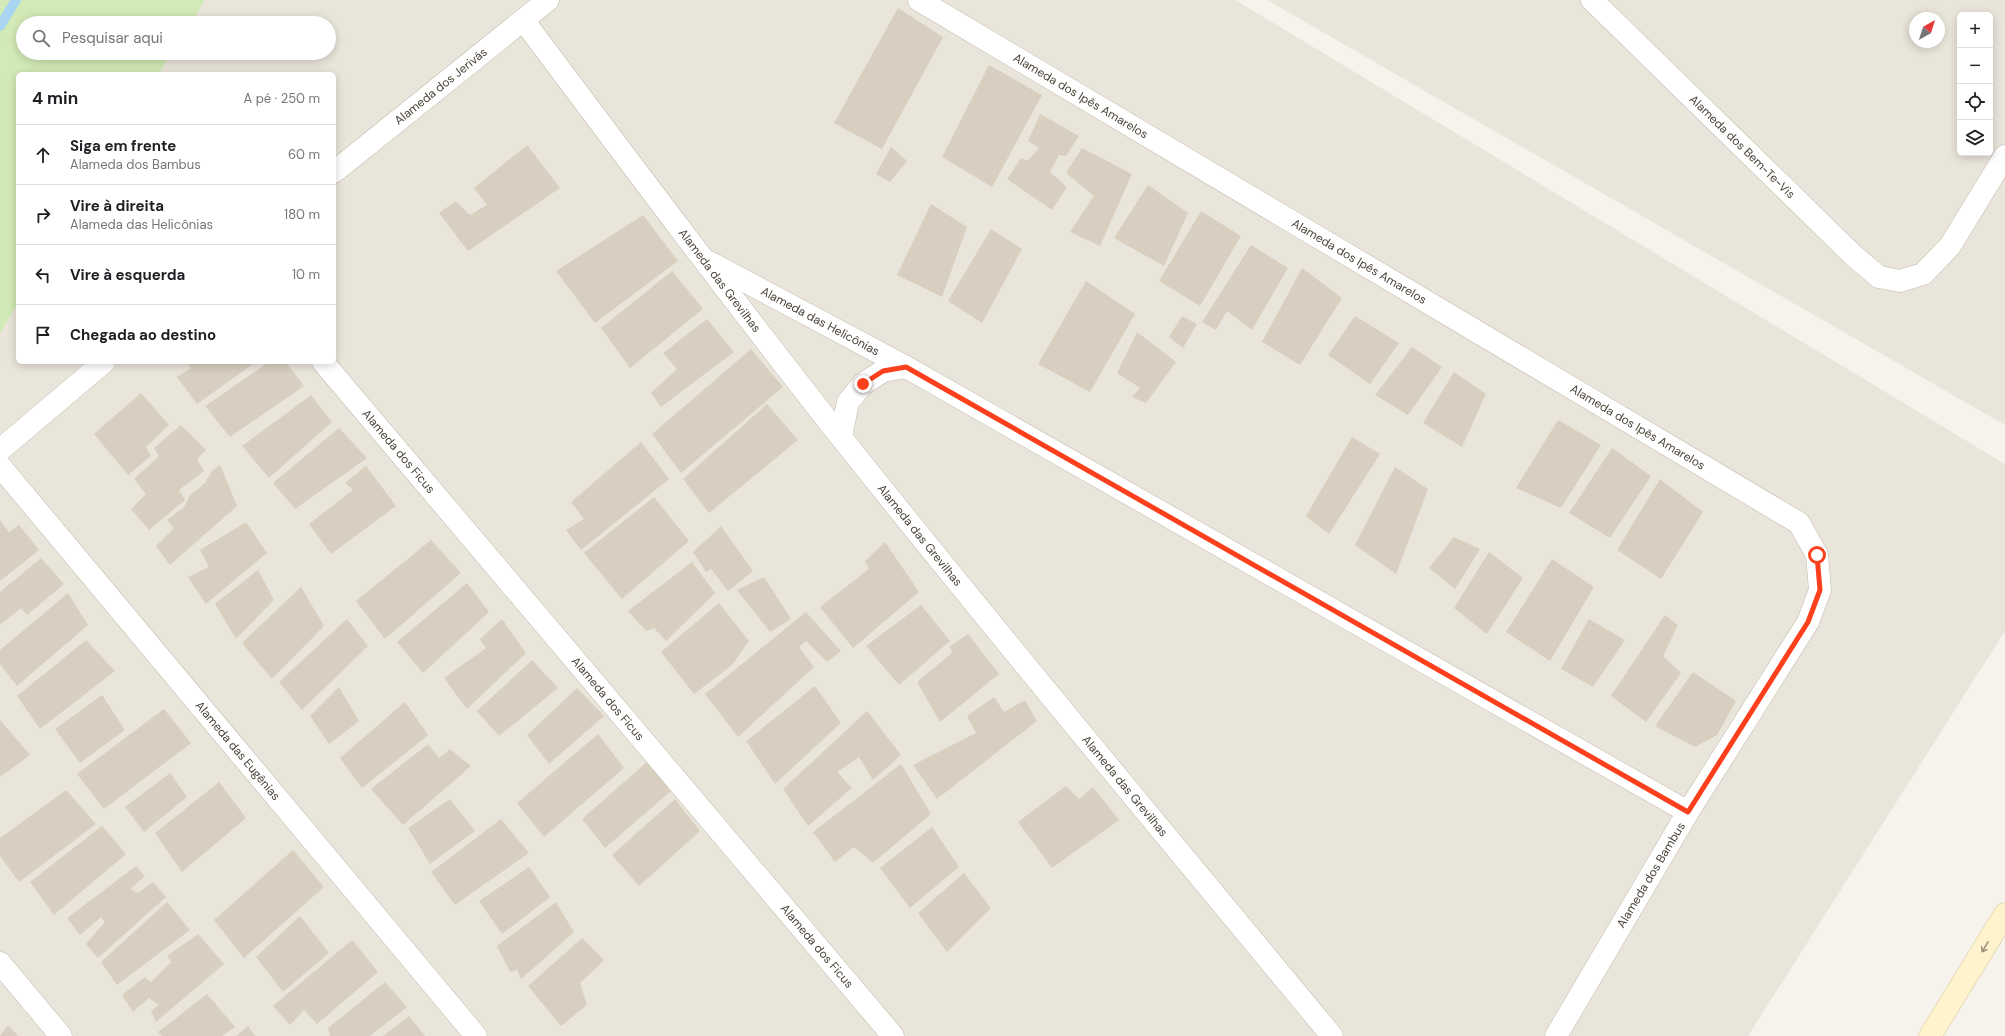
<!DOCTYPE html>
<html lang="pt">
<meta charset="utf-8">
<style>
body{margin:0;font-family:"DM Sans",sans-serif;background:#f6f6f6;color:#202124}
.controls{position:absolute;right:12px;top:12px;display:grid;overflow:hidden;border-radius:6px;box-shadow:0 2px 10px #0003}
.controls button{width:36px;height:36px;display:grid;place-items:center;padding:0;border:0;border-bottom:1px solid #e0e0e0;background:#fff;color:#202124;font:20px sans-serif}
.compass{position:absolute;left:1909px;top:12px;width:36px;height:36px;border-radius:50%;background:#fff;box-shadow:0 2px 10px #0003;rotate:39deg}
.stop{position:absolute;width:12px;height:12px;margin:-9px;border:3px solid #fc3f1d;border-radius:50%;background:#fff}
.stop.end{background:#fc3f1d;border-color:#fff;box-shadow:0 1px 4px #0008}
.list{margin:0;padding:0;list-style:none}
h2{display:flex;justify-content:space-between;align-items:center;height:52px;margin:0;padding:0 16px;font-size:17px}
h2 small{font-size:13px;font-weight:400;color:#757577}
.list li{display:grid;grid-template-columns:26px 1fr auto;gap:12px;align-items:center;box-sizing:border-box;height:60px;padding:0 16px;border-top:1px solid #e0e0e0}
.list b{display:block;font-size:15px;white-space:nowrap}
.list p{margin:0;font-size:13px;white-space:nowrap;color:#757577}
.list em{font-size:13px;font-style:normal;color:#757577}
.icon{flex:none;width:22px;height:22px;fill:none;stroke:currentColor;stroke-width:2;stroke-linecap:round;stroke-linejoin:round}
.map{position:relative;flex:none;width:2005px;height:1036px;overflow:hidden}
.search{position:absolute;background:#fff;box-shadow:0 2px 10px #0003;left:16px;top:16px;width:320px;height:44px;display:flex;align-items:center;gap:10px;box-sizing:border-box;padding:0 14px;border-radius:22px;color:#757577;font-size:15px}
.panel{position:absolute;background:#fff;box-shadow:0 2px 10px #0003;left:16px;top:72px;width:320px;height:292px;border-radius:6px}
.map>svg:first-child{display:block}
.residential{fill:#eae5da;fill-rule:evenodd}
.green{fill:#d2eab5}
.lines{fill:none;stroke-linecap:round;stroke-linejoin:round}
.stream{stroke:#a9d4f2;stroke-width:10}
.building{fill:#d8cfc1}
.minor-casing{stroke:#c2bbae;stroke-width:23}
.secondary-casing{stroke:#d6c79b;stroke-width:23}
.minor{stroke:#fff;stroke-width:22}
.secondary{stroke:#fff3cd;stroke-width:22}
.oneway{stroke:#9c937c}
.route{stroke:#fc3f1d;stroke-width:5}
.labels{text-anchor:middle;dominant-baseline:central;stroke-width:3;stroke-linejoin:round;paint-order:stroke}
.street-label{font-size:12px;fill:#4b4439;stroke:#fff}
</style>
<div class="map">
<svg width="2005" height="1036" viewBox="0 0 2005 1036">
<rect width="100%" height="100%" fill="#f6f3ec"/>
<g class="residential">
<path d="M205 0H1235L2005 464V631L1748 1036H0V333L18 304V362H334V74H159L172 53H329V23H191Z"/>
<path d="M1267 0H2005V425ZM1960 15H1990V153H1960ZM1915 18H1939V42H1915Z"/>
</g>
<path class="green" d="M0 0H205L191 23H23V53H172L159 74H18V304L0 333Z"/>
<g class="lines">
<path class="stream" d="M0 26 16 0"/>
</g>
<g class="building">
<path d="M898 8 943 37 882 149 834 123Z"/>
<path d="M989 65 1042 95 992 187 942 157Z"/>
<path d="M1040 114 1079 136 1066 156 1059 155 1050 172 1067 187 1052 210 1007 179 1021 158 1028 161 1039 148 1028 141Z"/>
<path d="M527 145 560 188 468 251 439 213 456 201 470 215 487 205 474 188Z"/>
<path d="M891 147 907 161 890 182 876 174Z"/>
<path d="M1082 148 1132 174 1100 246 1070 232 1094 196 1066 173Z"/>
<path d="M1148 185 1188 213 1164 266 1114 238Z"/>
<path d="M931 204 967 227 942 297 897 275Z"/>
<path d="M1201 211 1241 236 1200 306 1159 281Z"/>
<path d="M643 215 678 261 595 323 556 271Z"/>
<path d="M991 229 1022 249 982 323 948 301Z"/>
<path d="M1251 245 1288 268 1252 330 1227 311 1216 330 1202 322Z"/>
<path d="M1302 268 1342 298 1300 365 1262 342Z"/>
<path d="M672 271 703 309 630 368 601 328Z"/>
<path d="M1086 281 1135 314 1090 392 1038 364Z"/>
<path d="M1182 316 1197 324 1183 348 1169 337Z"/>
<path d="M1355 316 1399 343 1370 384 1328 355Z"/>
<path d="M707 319 734 352 661 407 651 393 677 369 663 353Z"/>
<path d="M1137 332 1176 362 1146 403 1132 397 1140 388 1117 373Z"/>
<path d="M1412 347 1442 367 1408 415 1375 395Z"/>
<path d="M751 349 783 387 681 473 652 434Z"/>
<path d="M186 362H256L197 404 177 377 191 368Z"/>
<path d="M269 362H286L304 386 230 437 205 406Z"/>
<path d="M1454 372 1486 394 1462 447 1423 423Z"/>
<path d="M141 393 169 425 146 447 151 456 128 475 94 434Z"/>
<path d="M311 395 332 422 269 478 242 446Z"/>
<path d="M767 404 798 440 709 513 683 479Z"/>
<path d="M1558 420 1601 445 1561 508 1516 488Z"/>
<path d="M181 425 206 450 197 459 204 471 179 490 185 500 149 530 131 509 146 494 134 479 159 456 154 448Z"/>
<path d="M339 428 367 458 295 509 273 483Z"/>
<path d="M1352 437 1380 454 1329 534 1306 516Z"/>
<path d="M641 442 669 479 581 550 566 530 584 519 571 502Z"/>
<path d="M1612 448 1651 476 1610 538 1569 513Z"/>
<path d="M220 465 237 506 170 565 156 546 174 528 167 520 184 507 190 495 205 483 212 471Z"/>
<path d="M366 466 396 506 331 554 309 524 353 490 345 483Z"/>
<path d="M1395 467 1428 489 1396 574 1355 545Z"/>
<path d="M1660 479 1703 512 1661 579 1617 550Z"/>
<path d="M654 497 689 541 622 599 584 553Z"/>
<path d="M0 520 9 532 19 525 39 550 0 581Z"/>
<path d="M246 522 267 553 206 604 188 577 209 567 200 550Z"/>
<path d="M721 526 753 571 728 591 711 569 706 572 693 552Z"/>
<path d="M1454 537 1480 549 1455 589 1429 568Z"/>
<path d="M431 540 461 573 385 639 356 601Z"/>
<path d="M885 542 919 592 853 648 820 607 869 569 865 561Z"/>
<path d="M1489 552 1523 578 1487 634 1454 608Z"/>
<path d="M41 558 64 584 27 615 21 608 0 625V592Z"/>
<path d="M1552 559 1594 587 1550 661 1506 632Z"/>
<path d="M692 562 715 593 666 641 654 628 646 631 628 611Z"/>
<path d="M258 570 274 600 236 639 215 604Z"/>
<path d="M764 577 791 619 770 632 737 590Z"/>
<path d="M467 583 489 612 423 673 397 642Z"/>
<path d="M301 587 324 626 272 679 242 643Z"/>
<path d="M68 593 88 625 17 686 0 664V650Z"/>
<path d="M719 603 749 641 732 665 694 694 661 652Z"/>
<path d="M921 605 950 641 899 685 866 646Z"/>
<path d="M806 612 841 651 827 662 806 641 799 647 814 667 738 737 705 694Z"/>
<path d="M1665 615 1678 625 1663 656 1681 673 1646 722 1611 696Z"/>
<path d="M347 619 368 646 302 710 279 682Z"/>
<path d="M502 619 526 653 467 709 444 678 486 648 480 639Z"/>
<path d="M1589 619 1625 640 1593 687 1561 669Z"/>
<path d="M968 634 999 674 940 722 917 682 952 653 950 646Z"/>
<path d="M86 640 115 671 40 729 17 696Z"/>
<path d="M532 660 558 688 499 736 477 711Z"/>
<path d="M1693 672 1736 701 1717 735 1695 747 1655 726Z"/>
<path d="M815 686 841 723 775 784 746 741Z"/>
<path d="M339 687 359 721 329 744 310 716Z"/>
<path d="M577 688 604 716 549 764 527 735Z"/>
<path d="M102 695 125 730 80 763 55 729Z"/>
<path d="M994 697 1004 712 1025 700 1037 721 937 799 913 765 976 733 967 716Z"/>
<path d="M405 702 428 735 362 788 340 758Z"/>
<path d="M164 709 191 743 104 809 77 774Z"/>
<path d="M867 711 901 755 873 780 859 757 837 772 852 788 808 826 783 789Z"/>
<path d="M0 720 30 755 0 777Z"/>
<path d="M598 734 624 768 544 837 517 803Z"/>
<path d="M428 744 439 758 450 749 471 766 403 825 371 789Z"/>
<path d="M647 762 671 791 605 848 582 819Z"/>
<path d="M901 764 931 814 873 863 854 847 835 862 813 832Z"/>
<path d="M170 773 187 797 144 832 125 807Z"/>
<path d="M219 782 246 818 182 872 155 833Z"/>
<path d="M1066 786 1079 799 1093 787 1119 820 1052 868 1018 822Z"/>
<path d="M66 790 96 824 19 882 0 856V838Z"/>
<path d="M450 799 475 831 430 864 408 828Z"/>
<path d="M675 799 700 831 639 886 612 855Z"/>
<path d="M501 819 529 853 455 905 431 872Z"/>
<path d="M102 826 126 854 54 915 30 882Z"/>
<path d="M932 827 959 867 910 908 880 868Z"/>
<path d="M293 850 324 887 244 958 214 920Z"/>
<path d="M136 866 145 876 130 889 138 893 153 882 166 897 98 958 86 944 105 922 101 917 80 935 67 918Z"/>
<path d="M529 867 550 897 502 934 479 901Z"/>
<path d="M964 873 991 908 947 952 918 913Z"/>
<path d="M167 902 190 930 117 985 101 962Z"/>
<path d="M556 902 574 932 521 979 517 970 510 972 497 946Z"/>
<path d="M300 916 329 953 283 992 256 957Z"/>
<path d="M198 934 224 964 156 1022 151 1011 159 1005 149 998 133 1012 122 995 145 977 151 982 171 962 167 956Z"/>
<path d="M582 938 604 960 580 983 587 1005 561 1026 528 986Z"/>
<path d="M352 940 378 972 317 1024 304 1010 290 1025 273 1006Z"/>
<path d="M385 982 407 1007 370 1036H330L328 1028Z"/>
<path d="M207 994 235 1027 222 1036H162L158 1032Z"/>
<path d="M409 1016 425 1036H383Z"/>
<path d="M8 1025 18 1036H0Z"/>
<path d="M248 1026 255 1036H236Z"/>
</g>
<g class="lines">
<defs>
<g id="minor">
<path id="s1" d="M919 0 1799 523 1817 555 1820 590 1808 622 1688 812 1556 1036"/>
<path id="s2" d="M1592 0 1854 256 1879 277 1900 281 1923 274 1950 246 2005 156"/>
<path id="s3" d="M524 21C628 160 732 299 840 436 1001 638 1167 837 1332 1036"/>
<path id="s4" d="M334 172 548 0"/>
<path id="s5" d="M709 262 906 367 1688 812"/>
<path id="s6" d="M323 362 893 1036"/>
<path d="M841 436 848 402 863 384 883 371 906 367"/>
<path d="M0 450 104 362"/>
<path id="s7" d="M0 466 476 1036"/>
<path d="M0 963 61 1036"/>
</g>
<path id="secondary" d="M1930 1036 2005 914"/>
</defs>
<use href="#minor" class="minor-casing"/>
<use href="#secondary" class="secondary-casing"/>
<use href="#minor" class="minor"/>
<use href="#secondary" class="secondary"/>
</g>
<defs><path id="oneway-shaft" d="M-6 0H5M1.5-3L5.5 0L1.5 3" fill="none" stroke-width="1.6" stroke-linecap="round" stroke-linejoin="round"/></defs>
<use class="oneway" href="#oneway-shaft" transform="translate(1985 947) rotate(121)"/>
<g class="lines">
<path class="route" d="M863 384 883 371 906 367 1688 812 1808 622 1820 590 1817 555"/>
</g>
<g class="labels">
<g class="street-label">
<text stroke="none"><textPath href="#s4" startOffset="137">Alameda dos Jerivás</textPath></text>
<text stroke="none"><textPath href="#s1" startOffset="188">Alameda dos Ipês Amarelos</textPath></text>
<text stroke="none"><textPath href="#s2" startOffset="210">Alameda dos Bem-Te-Vis</textPath></text>
<text stroke="none"><textPath href="#s1" startOffset="512">Alameda dos Ipês Amarelos</textPath></text>
<text stroke="none"><textPath href="#s3" startOffset="325">Alameda das Grevilhas</textPath></text>
<text stroke="none"><textPath href="#s5" startOffset="126">Alameda das Helicônias</textPath></text>
<text stroke="none"><textPath href="#s1" startOffset="836">Alameda dos Ipês Amarelos</textPath></text>
<text stroke="none"><textPath href="#s6" startOffset="117">Alameda dos Ficus</textPath></text>
<text stroke="none"><textPath href="#s3" startOffset="649">Alameda das Grevilhas</textPath></text>
<text stroke="none"><textPath href="#s6" startOffset="441">Alameda dos Ficus</textPath></text>
<text stroke="none"><textPath href="#s7" startOffset="371">Alameda das Eugênias</textPath></text>
<text stroke="none"><textPath href="#s3" startOffset="973">Alameda das Grevilhas</textPath></text>
<text transform="translate(1651 875) rotate(-59)">Alameda dos Bambus</text>
<text stroke="none"><textPath href="#s6" startOffset="765">Alameda dos Ficus</textPath></text>
</g>
</g>
</svg>
<div class="controls">
<button>+</button>
<button>−</button>
<button><svg class="icon" aria-label="locate" viewBox="0 0 24 24"><circle cx="12" cy="12" r="6"/><path d="M12 2v4M12 18v4M2 12h4M18 12h4"/></svg></button>
<button><svg class="icon" aria-label="layers" viewBox="0 0 24 24"><path d="M12 4l9 5-9 5-9-5zM3 14l9 5 9-5"/></svg></button>
</div>
<svg class="compass" viewBox="-18 -18 36 36"><path d="M0-13l5 13h-10z" fill="#e53935"/><path d="M0 13l5-13h-10z" fill="#757577"/></svg>
<div class="stop" style="left:1817px;top:555px"></div>
<div class="stop end" style="left:863px;top:384px"></div>
<div class="search"><svg class="icon" aria-label="search" viewBox="0 0 24 24"><circle cx="10" cy="10" r="6"/><path d="M15 15l6 6"/></svg>Pesquisar aqui</div>
<section class="panel">
<h2>4 min<small>A pé · 250 m</small></h2>
<ul class="list">
<li><svg class="icon" aria-label="ahead" viewBox="0 0 24 24"><path d="M12 20V5M6 11l6-6 6 6"/></svg><div><b>Siga em frente</b><p>Alameda dos Bambus</p></div><em>60 m</em></li>
<li><svg class="icon" aria-label="right" viewBox="0 0 24 24"><path d="M7 20v-9h11M14 6l5 5-5 5"/></svg><div><b>Vire à direita</b><p>Alameda das Helicônias</p></div><em>180 m</em></li>
<li><svg class="icon" aria-label="left" viewBox="0 0 24 24"><path d="M17 20v-9H6M10 6l-5 5 5 5"/></svg><div><b>Vire à esquerda</b></div><em>10 m</em></li>
<li><svg class="icon" aria-label="arrive" viewBox="0 0 24 24"><path d="M6 21V4h12l-3 4 3 4H6"/></svg><div><b>Chegada ao destino</b></div></li>
</ul>
</section>
</div>
